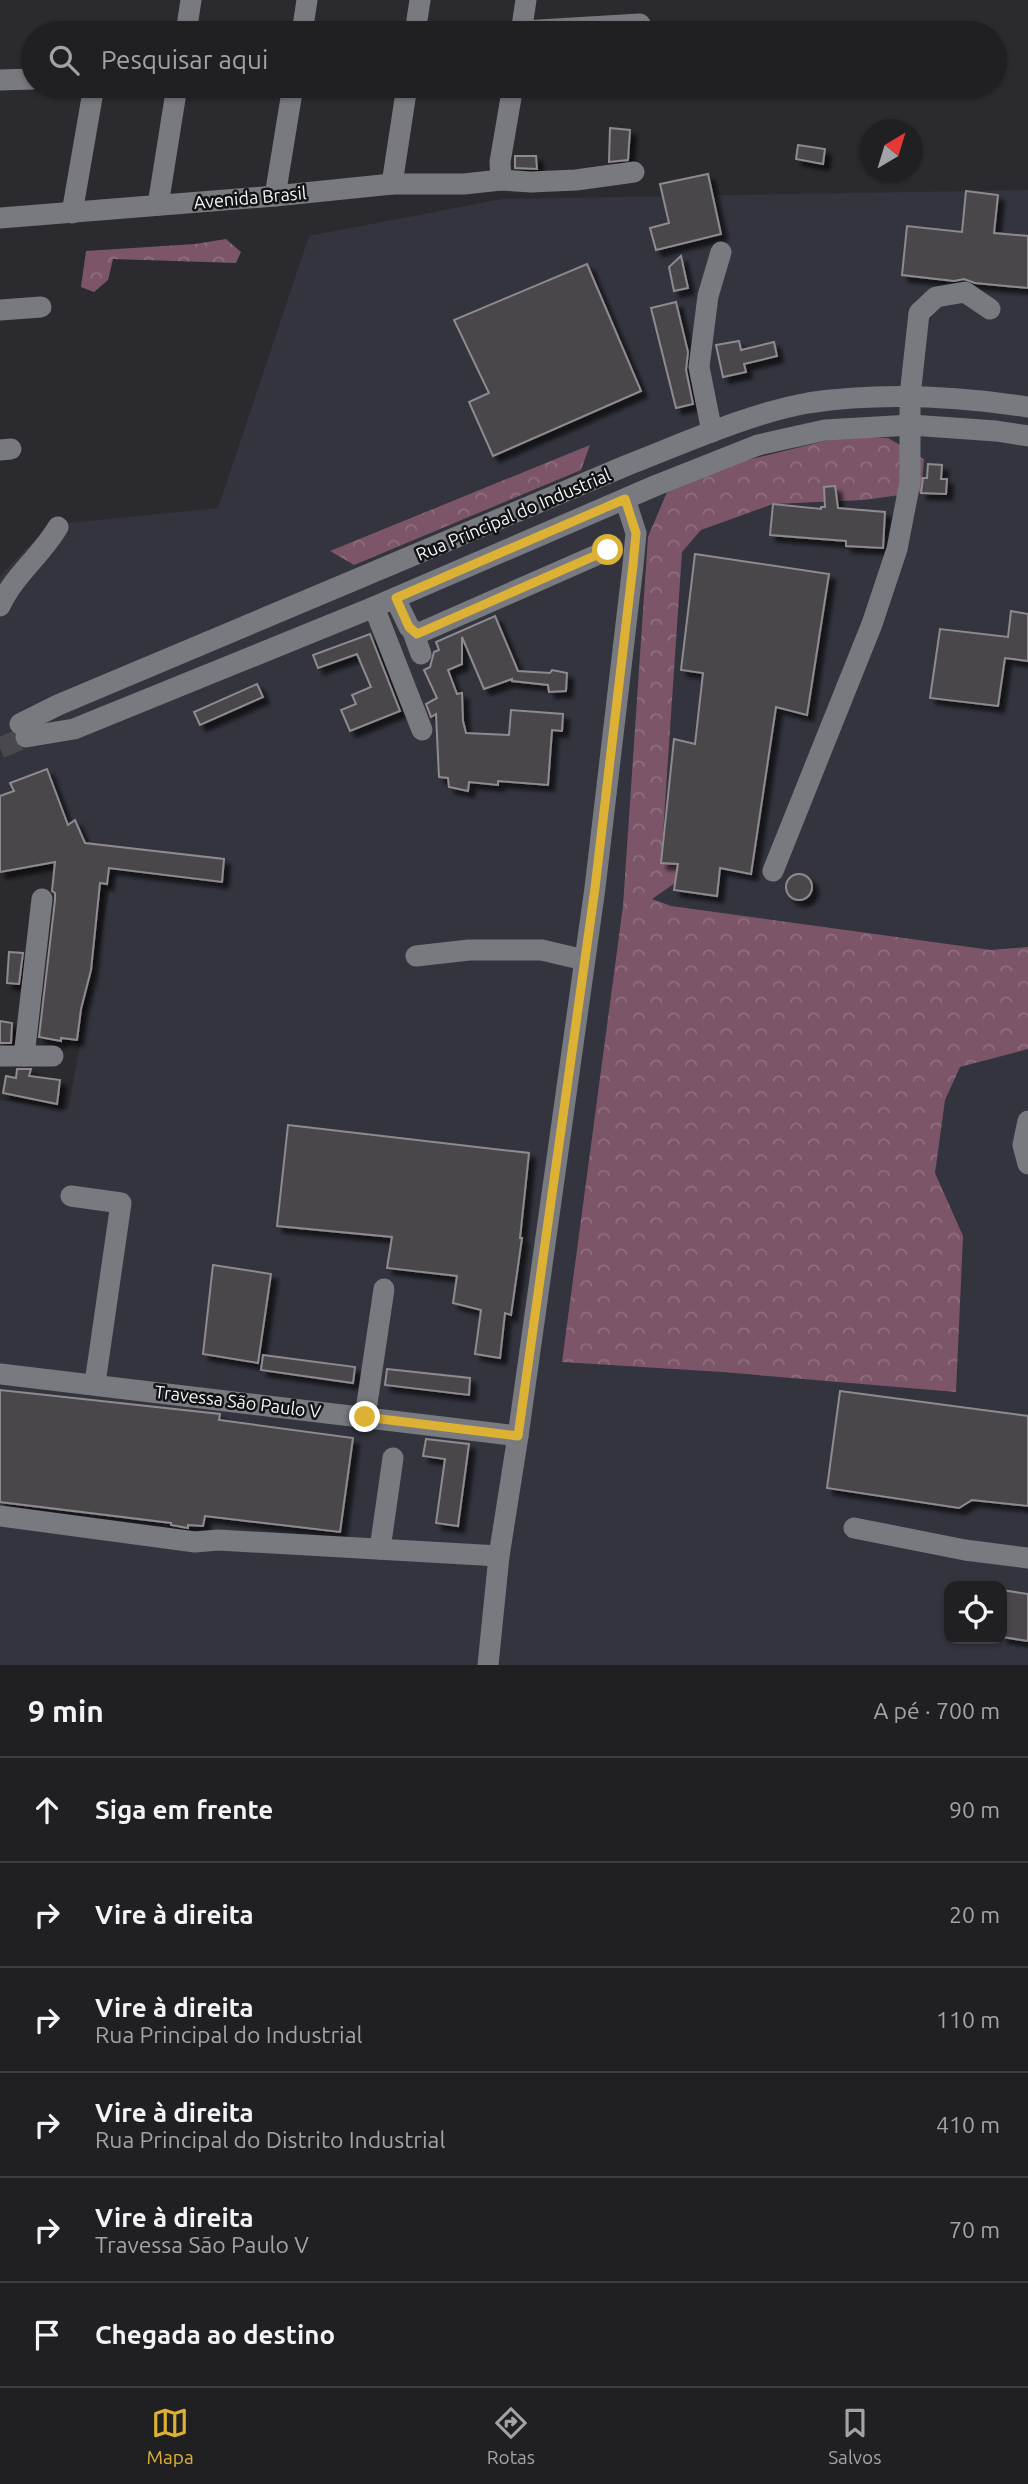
<!DOCTYPE html>
<html lang="pt">
<meta charset="utf-8">
<style>
body{margin:0;font-family:Ubuntu,sans-serif;background:#28282b;color:#f1f3f6}
.controls{position:absolute;right:21px;bottom:21px;display:grid;overflow:hidden;border-radius:14px;box-shadow:0 2px 5px #0004}
.controls button{width:63px;height:63px;display:grid;place-items:center;padding:0;border:0;border-bottom:2px solid #3d3e41;background:#202023;color:#f1f3f6;font:35px sans-serif}
.compass{position:absolute;left:860px;top:119px;width:63px;height:63px;border-radius:50%;background:#202023;box-shadow:0 2px 5px #0004;rotate:38deg}
.stop{position:absolute;width:21px;height:21px;margin:-16px;border:5px solid #ddb133;border-radius:50%;background:#fff}
.stop.end{background:#ddb133;border-color:#fff;box-shadow:0 2px 7px #0008}
.list{margin:0;padding:0;list-style:none}
h2{display:flex;justify-content:space-between;align-items:center;height:91px;margin:0;padding:0 28px;font-size:30px}
h2 small{font-size:23px;font-weight:400;color:#a2a3a6}
.list li{display:grid;grid-template-columns:46px 1fr auto;gap:21px;align-items:center;box-sizing:border-box;height:105px;padding:0 28px;border-top:2px solid #3d3e41}
.list b{display:block;font-size:26px;white-space:nowrap}
.list p{margin:0;font-size:23px;white-space:nowrap;color:#a2a3a6}
.list em{font-size:23px;font-style:normal;color:#a2a3a6}
.icon{flex:none;width:38px;height:38px;fill:none;stroke:currentColor;stroke-width:2;stroke-linecap:round;stroke-linejoin:round}
.map{position:relative;flex:none;width:1028px;height:1665px;overflow:hidden}
.search{position:absolute;background:#202023;box-shadow:0 2px 5px #0004;left:21px;right:21px;top:21px;height:77px;display:flex;align-items:center;gap:18px;box-sizing:border-box;padding:0 24px;border-radius:38px;color:#a2a3a6;font-size:26px}
.sheet{height:721px;background:#202023}
nav{display:flex;justify-content:space-around;align-items:center;box-sizing:border-box;height:98px;border-top:2px solid #3d3e41;background:#202023;font-size:19px;color:#a2a3a6}
nav a{display:grid;justify-items:center;gap:4px}
nav .on{color:#ddb133}
.map>svg:first-child{display:block}
.built{fill:#33343e;fill-rule:evenodd}
.forest{fill:url(#forest-crowns)}
.building{fill:#49464a;stroke:#8e8a8f;stroke-width:2;filter:url(#shadow)}
.lines{fill:none;stroke-linecap:round;stroke-linejoin:round}
.minor-tunnel{stroke:#49494d;stroke-width:21;stroke-dasharray:21 10;stroke-linecap:butt}
.minor{stroke:#797a7f;stroke-width:21}
.route{stroke:#ddb133;stroke-width:9}
.labels{text-anchor:middle;dominant-baseline:central;stroke-width:5;stroke-linejoin:round;paint-order:stroke}
.street-label{font-size:18px;fill:#f4f5f8;stroke:#131416}
</style>
<div class="map">
<svg width="1028" height="1665" viewBox="0 0 1028 1665">
<defs>
<pattern id="forest-crowns" width="20" height="18" patternUnits="userSpaceOnUse" patternTransform="scale(1.75)"><rect width="20" height="18" fill="#7c5668"/><path d="M2 6a3 3 0 1 1 6 0M12 15a3 3 0 1 1 6 0" fill="none" stroke="#8f6f7e"/></pattern>
<filter id="shadow"><feDropShadow dx="6" dy="6" stdDeviation="2" flood-color="#0009"/></filter>
</defs>
<rect width="100%" height="100%" fill="#2b2b2f"/>
<path class="built" d="M1028 190V1665H0V1100L68 1109 113 873 50 865 0 871V576L49 525 218 508 309 236 502 199ZM949 1586H1002V1639H949Z"/>
<g class="forest">
<path d="M226 239 241 252 236 263 113 259 108 280 94 292 81 287 86 251 195 244Z"/>
<path d="M845 436 888 438 924 459 921 492 864 500 773 504 701 530 682 552 661 863 678 864 675 883 652 899 671 906 991 950 1028 947V1049L960 1067 945 1100 935 1173 963 1236 956 1392 722 1372 562 1362 623 906 648 537 667 492 744 461Z"/>
<path d="M590 445 581 470 354 565 330 551Z"/>
</g>
<g class="building">
<path d="M610 128 630 130 628 160 609 162Z"/>
<path d="M798 145 825 149 823 164 796 159Z"/>
<path d="M515 156H536L537 169 515 168Z"/>
<path d="M708 174 721 234 656 250 650 228 669 223 660 184Z"/>
<path d="M966 191 998 195 994 233 1028 236V288L975 283 964 279 954 281 902 275 907 226 962 232Z"/>
<path d="M681 256 688 288 674 291 669 267Z"/>
<path d="M587 264 641 391 493 456 469 402 489 393 454 320Z"/>
<path d="M676 302 688 352 686 370 693 404 676 408 651 308Z"/>
<path d="M739 341 741 350 774 342 777 356 744 364 746 372 723 377 716 345Z"/>
<path d="M928 464 942 465 941 479H947L946 494 921 493 923 478H927Z"/>
<path d="M835 486 838 508 885 512 883 548 846 546V541L770 535 773 504 821 509V507H825L824 487Z"/>
<path d="M695 554 829 574 807 715 776 707 751 874 720 868 717 896 674 890 678 864 661 863 674 739 695 744 703 673 681 670Z"/>
<path d="M1011 611 1028 614V661L1005 658 998 706 930 698 940 629 1008 637Z"/>
<path d="M495 616 518 671 550 673 552 670 567 673 566 691 549 692 548 685 512 681V679L484 689 462 637V664L448 670 457 694 462 693 463 721 466 733 509 735 511 710 563 714 562 731 552 730 548 785 498 781V785L469 782 468 791 449 787 448 778 439 777 436 714 431 717 426 704 437 698 424 670 430 667 434 652 439 650 436 642Z"/>
<path d="M370 634 400 711 350 731 341 710 356 704 352 695 371 687 357 654 318 668 313 655Z"/>
<path d="M257 684 263 697 200 725 194 712Z"/>
<path d="M47 769 68 825 75 820 85 843 224 859 222 882 109 868 107 884 100 883 91 970 81 1009 77 1040 61 1038V1041L39 1037 55 900V893L52 891 55 862 0 872V796L14 791 10 783Z"/>
<circle cx="799" cy="887" r="13"/>
<path d="M9 952 23 953 19 984 7 983Z"/>
<path d="M0 1021 12 1023 11 1043H0Z"/>
<path d="M17 1069H31L29 1076 60 1080 57 1104 3 1093 6 1076 16 1078Z"/>
<path d="M288 1125 529 1153 520 1238H522L511 1315 505 1313 500 1358 475 1354 481 1310 453 1303 457 1276 387 1268 392 1237 277 1226Z"/>
<path d="M213 1265 271 1274 258 1363 203 1354Z"/>
<path d="M263 1355 355 1367 353 1383 261 1370Z"/>
<path d="M387 1369 470 1378 469 1395 385 1385Z"/>
<path d="M0 1390 220 1414 219 1420 353 1438 340 1532 205 1516 203 1526 188 1525V1528L171 1525V1523L0 1502Z"/>
<path d="M840 1391 1028 1416V1506L972 1500 959 1508 827 1488Z"/>
<path d="M426 1439 469 1444 458 1526 436 1523 445 1459 423 1456Z"/>
<path d="M1002 1590 1028 1594V1641L1002 1637Z"/>
</g>
<g class="lines">
<path class="minor-tunnel" d="M0 748 26 737"/>
<g class="minor">
<path d="M522 31 640 24"/>
<path d="M186 33 191 0"/>
<path d="M302 33 307 0"/>
<path d="M415 33 420 0"/>
<path d="M521 33 526 0"/>
<path d="M0 80 33 79"/>
<path d="M501 180 500 162 513 86"/>
<path d="M392 184 407 86"/>
<path d="M275 196 293 86"/>
<path d="M158 205 177 86"/>
<path d="M72 213 94 86"/>
<path d="M0 218 275 196 392 184H464L501 180 531 182 576 180 634 172"/>
<path d="M0 310 41 307"/>
<path d="M712 432 699 367 708 296 721 252"/>
<path d="M0 450 11 449"/>
<path d="M395 598 409 627 417 634 608 550"/>
<path d="M0 606C14 575 41 556 58 527"/>
<path d="M374 607 422 730"/>
<path d="M413 632 421 654"/>
<path d="M20 724 58 705 630 464C684 443 751 413 808 403 881 392 955 396 1028 407"/>
<path d="M26 737 74 729 374 607 657 485 758 445 825 430 911 425 996 431 1028 436"/>
<path d="M773 871 872 624 897 549 910 482V396L919 313 936 297 965 292 990 309"/>
<path d="M416 956 469 950H542L584 960"/>
<path d="M0 1056H53"/>
<path d="M24 1056 42 899"/>
<path d="M1028 1121 1023 1145 1028 1164"/>
<path d="M71 1196 121 1203 95 1383"/>
<path d="M0 1374 518 1436"/>
<path d="M365 1417 384 1289"/>
<path d="M0 1516 195 1542 218 1540 499 1556"/>
<path d="M854 1528 965 1550 1028 1558"/>
<path d="M380 1549 393 1458"/>
<path d="M488 1665 499 1556 518 1436 595 888 633 565 636 533 625 499"/>
</g>
</g>
<g class="lines">
<path class="route" d="M365 1417 518 1436 595 888 633 565 636 533 625 499 396 598 409 627 417 634 608 550"/>
</g>
<g class="labels">
<g class="street-label">
<text transform="translate(250 197) rotate(-5)">Avenida Brasil</text>
<text transform="translate(513 514) rotate(-23)">Rua Principal do Industrial</text>
<text transform="translate(238 1401) rotate(7)">Travessa São Paulo V</text>
</g>
</g>
</svg>
<div class="controls">
<button><svg class="icon" aria-label="locate" viewBox="0 0 24 24"><circle cx="12" cy="12" r="6"/><path d="M12 2v4M12 18v4M2 12h4M18 12h4"/></svg></button>
</div>
<svg class="compass" viewBox="-18 -18 36 36"><path d="M0-13l5 13h-10z" fill="#e53935"/><path d="M0 13l5-13h-10z" fill="#a2a3a6"/></svg>
<div class="stop" style="left:608px;top:550px"></div>
<div class="stop end" style="left:365px;top:1417px"></div>
<div class="search"><svg class="icon" aria-label="search" viewBox="0 0 24 24"><circle cx="10" cy="10" r="6"/><path d="M15 15l6 6"/></svg>Pesquisar aqui</div>
</div>
<section class="sheet">
<h2>9 min<small>A pé · 700 m</small></h2>
<ul class="list">
<li><svg class="icon" aria-label="ahead" viewBox="0 0 24 24"><path d="M12 20V5M6 11l6-6 6 6"/></svg><div><b>Siga em frente</b></div><em>90 m</em></li>
<li><svg class="icon" aria-label="right" viewBox="0 0 24 24"><path d="M7 20v-9h11M14 6l5 5-5 5"/></svg><div><b>Vire à direita</b></div><em>20 m</em></li>
<li><svg class="icon" aria-label="right" viewBox="0 0 24 24"><path d="M7 20v-9h11M14 6l5 5-5 5"/></svg><div><b>Vire à direita</b><p>Rua Principal do Industrial</p></div><em>110 m</em></li>
<li><svg class="icon" aria-label="right" viewBox="0 0 24 24"><path d="M7 20v-9h11M14 6l5 5-5 5"/></svg><div><b>Vire à direita</b><p>Rua Principal do Distrito Industrial</p></div><em>410 m</em></li>
<li><svg class="icon" aria-label="right" viewBox="0 0 24 24"><path d="M7 20v-9h11M14 6l5 5-5 5"/></svg><div><b>Vire à direita</b><p>Travessa São Paulo V</p></div><em>70 m</em></li>
<li><svg class="icon" aria-label="arrive" viewBox="0 0 24 24"><path d="M6 21V4h12l-3 4 3 4H6"/></svg><div><b>Chegada ao destino</b></div></li>
</ul>
</section>
<nav>
<a class="on"><svg class="icon" aria-label="map" viewBox="0 0 24 24"><path d="M3 6l6-2 6 2 6-2v14l-6 2-6-2-6 2zM9 4v14M15 6v14"/></svg>Mapa</a>
<a><svg class="icon" aria-label="directions" viewBox="0 0 24 24"><path d="M12 3l9 9-9 9-9-9zM9 14v-3h6M13 9l2 2-2 2"/></svg>Rotas</a>
<a><svg class="icon" aria-label="saved" viewBox="0 0 24 24"><path d="M7 4h10v16l-5-4-5 4z"/></svg>Salvos</a>
</nav>
